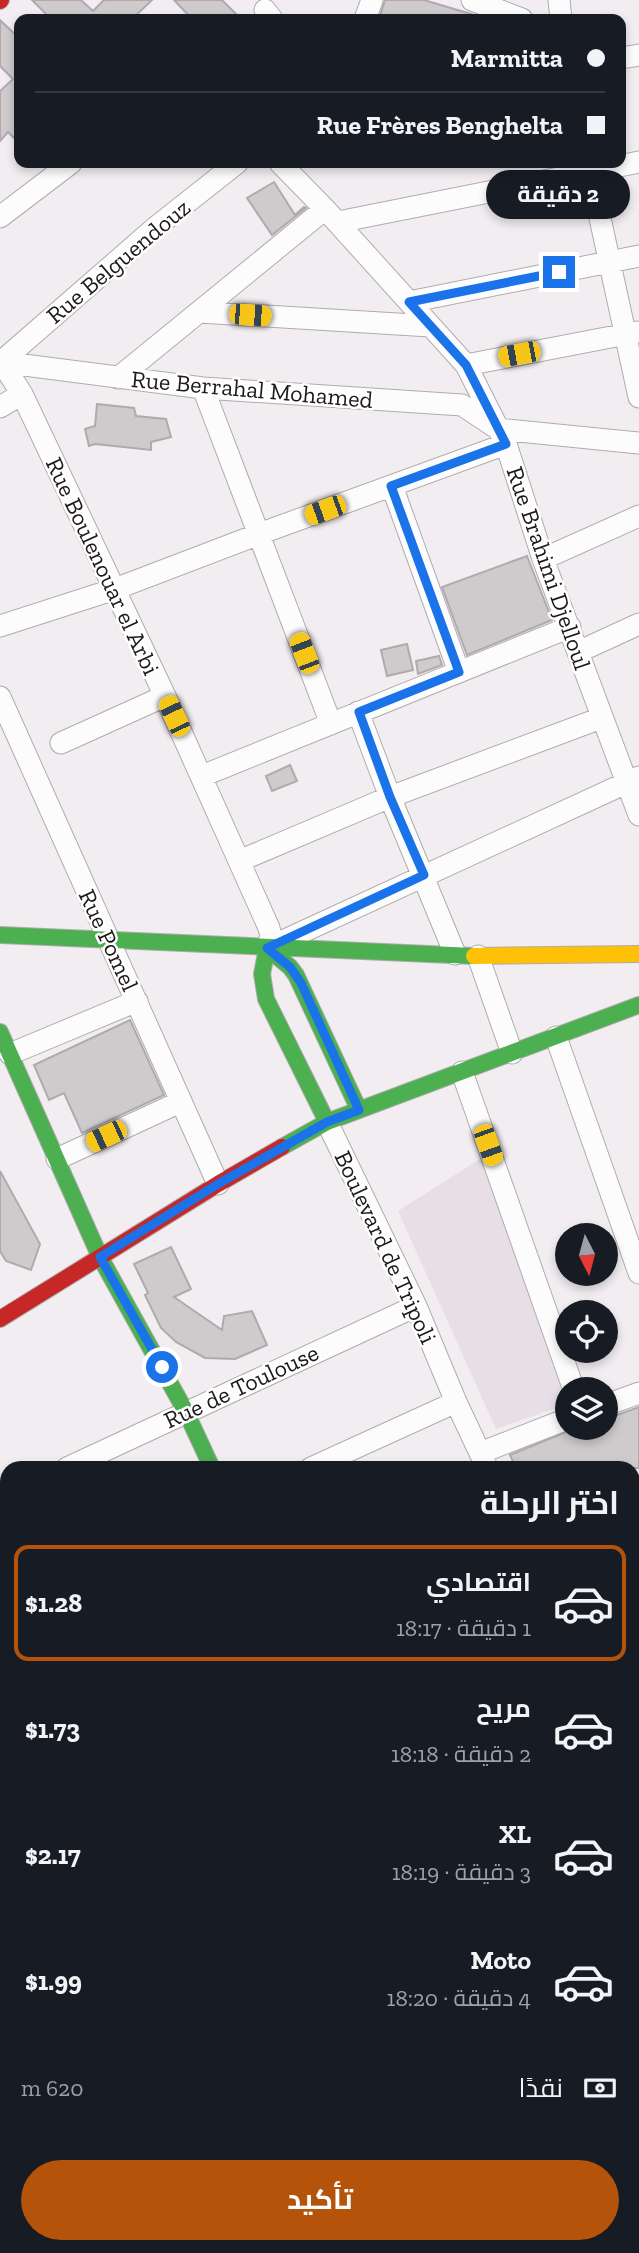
<!DOCTYPE html>
<html lang="ar">
<meta charset="utf-8">
<style>
body{margin:0;font-family:"Zilla Slab",Cairo,serif;background:#20242c;color:#f1f3f6;direction:rtl;height:100vh;display:flex;flex-direction:column;font-size:26px;white-space:nowrap}
*{box-sizing:border-box;margin:0}
p{font-size:23px;color:#9ea1a6}
.icon{flex:none;width:38px;height:38px;fill:none;stroke:currentColor;stroke-width:2;stroke-linecap:round;stroke-linejoin:round}
.map{position:relative;flex:1;overflow:hidden;direction:ltr}
.panel{position:absolute;left:0px;top:1461px;width:640px;height:793px;display:flex;flex-direction:column;background:#171b24;border-radius:21px 21px 0 0;box-shadow:0 4px 10px #0003;direction:rtl}
.panel>*{flex:none}
.hud{position:absolute;left:14px;top:14px;width:612px;height:154px;border-radius:14px;box-shadow:0 4px 10px #0003;direction:rtl;display:grid;align-content:center;height:154px;padding:0 21px;background:#171b24}
.needle{width:46px;rotate:174deg}
.controls{position:absolute;left:555px;top:1223px;display:grid;gap:14px}
.controls a{display:grid;place-items:center;width:63px;height:63px;border-radius:50%;background:#171b24;box-shadow:0 4px 10px #0003;font-size:35px}
.end{position:absolute;width:32px;height:32px;margin:-16px;border:9px solid #1a73e8;background:#fff;box-shadow:0 0 0 4px #fff}
.from{border-radius:50%}
.bubble{position:absolute;height:49px;border-radius:24px;background:#171b24;box-shadow:0 4px 10px #0003;font-size:23px;font-weight:700;line-height:49px;text-align:center;direction:rtl}
.car{position:absolute;width:21px;height:42px;margin:-21px -10px;border-radius:9px;box-shadow:0 0 5px 2px #0007;background:linear-gradient(#f5c518 24%,#345 0 40%,#f5c518 0 76%,#345 0 86%,#f5c518 0)}
.hud b{display:flex;align-items:center;gap:24px;height:66px;font-size:26px}
.hud b+b{border-top:2px solid #363941}
.hud i{width:18px;height:18px;background:#f1f3f6}
ul{padding:0;list-style:none}
li{display:flex;align-items:center;gap:21px;height:116px;margin:0 14px 10px;padding:0 7px;border:4px solid transparent;border-radius:14px}
li div{flex:1}
li b{display:block;font-size:26px}
li em{font-style:normal;font-weight:700}
li.active{border-color:#b45309}
li>.icon{width:63px;height:63px;stroke-width:1.5}
h2{padding:0 21px;font-size:32px;line-height:84px}
.pay{display:flex;align-items:center;gap:18px;height:77px;padding:0 21px;font-size:26px}
.pay p{margin-inline-start:auto}
.button{display:flex;gap:14px;margin-top:auto;padding:14px 21px}
.button a{flex:1;height:80px;border-radius:42px;background:#b45309;color:#fff;font-size:28px;font-weight:700;line-height:80px;text-align:center}
.map>svg:first-child{display:block}
.built{fill:#e8dee6}
.green{fill:#eecee6}
.building{fill:#cfcbcd;stroke:#aeaaad;stroke-width:2}
.lines{fill:none;stroke-linecap:round;stroke-linejoin:round}
.street-casing{stroke:#afacae;stroke-width:23}
.fast-casing{stroke:#afacae;stroke-width:18}
.slow-casing{stroke:#afacae;stroke-width:18}
.jam-casing{stroke:#afacae;stroke-width:18}
.street{stroke:#fdfcfd;stroke-width:21}
.fast{stroke:#4caf50;stroke-width:16}
.slow{stroke:#ffc107;stroke-width:16}
.jam{stroke:#c62828;stroke-width:16}
.rail-casing{stroke:#b6b6b6;stroke-width:8}
.rail{stroke:#fff;stroke-width:5;stroke-dasharray:16;stroke-linecap:butt}
.route{stroke:#1a73e8;stroke-width:9}
.labels{text-anchor:middle;dominant-baseline:central;stroke-width:5;stroke-linejoin:round;paint-order:stroke}
.street-label{font-size:24px;fill:#1c181b;stroke:#fff}
</style>
<div class="map">
<svg width="639" height="2253" viewBox="0 0 639 2253">
<rect width="100%" height="100%" fill="#f2edf0"/>
<path class="built" d="M486,1155L567,1389V1404L496,1429L398,1211Z
M639,2102V2253H172L182,2247H206L228,2252L235,2247H634V2103Z"/>
<path class="green" d="M7,1740V1796L0,1786V1744Z"/>
<path class="building" d="M32,0H81L93,11L104,0H152L132,19H51Z
M174,0H222L241,19H192Z
M385,0H424L471,14L476,16V19H379Z
M0,20L19,38V143L8,132L0,141V91L13,79L0,66Z
M274,182L295,215L304,207L306,208L272,235L247,198Z
M97,404L134,408L136,416L166,419L171,437L151,442V450L95,444L89,446L85,429L95,426Z
M527,556L552,620L467,655L442,587Z
M407,644L413,670L387,676L381,650Z
M439,656L442,665L418,674L416,661Z
M290,765L297,781L272,791L266,776Z
M130,1020L164,1095L82,1133L64,1093L49,1100L34,1065Z
M0,1171L40,1244L31,1270L6,1261L0,1251Z
M171,1247L191,1289L174,1297L222,1330L224,1316L252,1311L267,1345L235,1359L205,1358L176,1342L161,1328L145,1295L148,1293L134,1264Z
M639,1407V1468H516L510,1455L576,1428H606V1419Z"/>
<g class="lines">
<defs>
<path id="street" d="M472,0L522,19
M559,0L561,19
M265,10L272,19
M365,19L372,0
M621,58L639,55
M280,163L325,209L466,365L506,444L543,559L639,815
M588,163L639,397
M0,217L71,163
M338,222L639,162
M409,302L639,256
M199,312L430,326
M0,360L22,394L165,696L269,928L271,936L267,948
M0,362L203,388L462,405L498,429L639,443
M1,362L156,227L237,163
M466,365L637,332
M118,378L325,209
M203,388L331,724
M0,407L22,394
M392,486L459,672
M543,559L639,516
M0,626L115,589L259,534L506,444
M578,652L639,624
M0,697L218,1184
M358,712L390,797L455,954
M61,743L165,696
M202,776L570,627
M239,861L390,797L601,718
M272,946L639,777
M478,956L512,1053
M556,1037L639,1273
M10,1054L137,1001
M462,1072L574,1390
M327,1122L416,1306L456,1402L487,1468
M57,1159L180,1102
M606,1405L639,1393
M480,1453L567,1419
M67,1468L416,1306
M311,1468L456,1402
M0,1500L7,1497
M0,1657L7,1666
M0,1728L7,1724
M634,1763L639,1774
M0,1811L7,1823"/>
<path id="fast" d="M0,935L474,956
M267,948L262,974L266,999L327,1122
M267,948L290,967L296,975L359,1110
M0,1032L100,1257L186,1412L212,1468
M282,1147L327,1122L639,1005
M634,1526L639,1523
M634,1834L639,1833
M634,1927H639
M634,2031H639
M0,2042L7,2039
M0,2249L7,2246"/>
<path id="slow" d="M474,956L639,954
M0,1860L7,1856"/>
<path id="jam" d="M0,1L1,0
M0,1319L218,1184L282,1147
M0,2125L7,2121"/>
</defs>
<use href="#street" class="street-casing"/>
<use href="#fast" class="fast-casing"/>
<use href="#slow" class="slow-casing"/>
<use href="#jam" class="jam-casing"/>
<use href="#street" class="street"/>
<use href="#fast" class="fast"/>
<use href="#slow" class="slow"/>
<use href="#jam" class="jam"/>
<defs>
<path id="rail" d="M634,1973L639,1972
M0,2162L7,2159"/>
</defs>
<use href="#rail" class="rail-casing"/>
<use href="#rail" class="rail"/>
</g>
<g class="lines">
<path class="route" d="M162,1367L100,1257L218,1184L327,1122L359,1110L301,983L290,967L267,948L424,875L390,797L359,712L459,672L391,486L506,444L466,365L409,302L559,272"/>
</g>
<g class="labels">
<g class="street-label">
<text transform="translate(118 261) rotate(-40)">Rue Belguendouz</text>
<text transform="translate(252 389) rotate(5)">Rue Berrahal Mohamed</text>
<text transform="translate(103 566) rotate(65)">Rue Boulenouar el Arbi</text>
<text transform="translate(549 568) rotate(71)">Rue Brahimi Djelloul</text>
<text transform="translate(109 940) rotate(65)">Rue Pomel</text>
<text transform="translate(386 1247) rotate(65)">Boulevard de Tripoli</text>
<text transform="translate(241 1386) rotate(-25)">Rue de Toulouse</text>
</g>
</g>
</svg>
<div class="controls">
<a><svg class="needle" viewBox="-14 -14 28 28"><path d="M0-13l5 13h-10z" fill="#e53935"/><path d="M0 13l5-13h-10z" fill="#9ea1a6"/></svg></a>
<a><svg class="icon" aria-label="locate" viewBox="0 0 24 24"><circle cx="12" cy="12" r="6"/><path d="M12 2v4M12 18v4M2 12h4M18 12h4"/></svg></a>
<a><svg class="icon" aria-label="layers" viewBox="0 0 24 24"><path d="M12 4l9 5-9 5-9-5zM3 14l9 5 9-5"/></svg></a>
</div>
<i class="end from" style="left:162px;top:1367px"></i>
<i class="end" style="left:559px;top:272px"></i>
<div class="bubble" style="left:486px;top:170px;width:144px">2 دقيقة</div>
<i class="car" style="left:250px;top:315px;rotate:94deg"></i>
<i class="car" style="left:519px;top:354px;rotate:259deg"></i>
<i class="car" style="left:325px;top:510px;rotate:250deg"></i>
<i class="car" style="left:304px;top:653px;rotate:339deg"></i>
<i class="car" style="left:174px;top:716px;rotate:335deg"></i>
<i class="car" style="left:106px;top:1136px;rotate:245deg"></i>
<i class="car" style="left:488px;top:1145px;rotate:160deg"></i>
<div class="hud">
<b><i class="from"></i>Marmitta</b>
<b><i></i>Rue Frères Benghelta</b>
</div>
<section class="panel">
<h2>اختر الرحلة</h2>
<ul>
<li class="active"><svg class="icon" aria-label="car" viewBox="0 0 24 24"><path d="M5 17H2v-5l4-1 3-4h7l3 4 3 1v5h-3M9 17h6M6 11h13"/><circle cx="7" cy="17" r="2"/><circle cx="17" cy="17" r="2"/></svg><div><b>اقتصادي</b><p>1 دقيقة · 18:17</p></div><em>$1.28</em></li>
<li><svg class="icon" aria-label="car" viewBox="0 0 24 24"><path d="M5 17H2v-5l4-1 3-4h7l3 4 3 1v5h-3M9 17h6M6 11h13"/><circle cx="7" cy="17" r="2"/><circle cx="17" cy="17" r="2"/></svg><div><b>مريح</b><p>2 دقيقة · 18:18</p></div><em>$1.73</em></li>
<li><svg class="icon" aria-label="car" viewBox="0 0 24 24"><path d="M5 17H2v-5l4-1 3-4h7l3 4 3 1v5h-3M9 17h6M6 11h13"/><circle cx="7" cy="17" r="2"/><circle cx="17" cy="17" r="2"/></svg><div><b>XL</b><p>3 دقيقة · 18:19</p></div><em>$2.17</em></li>
<li><svg class="icon" aria-label="car" viewBox="0 0 24 24"><path d="M5 17H2v-5l4-1 3-4h7l3 4 3 1v5h-3M9 17h6M6 11h13"/><circle cx="7" cy="17" r="2"/><circle cx="17" cy="17" r="2"/></svg><div><b>Moto</b><p>4 دقيقة · 18:20</p></div><em>$1.99</em></li>
</ul>
<div class="pay"><svg class="icon" aria-label="cash" viewBox="0 0 24 24"><path d="M3 7h18v10H3z"/><circle cx="12" cy="12" r="2"/></svg>نقدًا<p>620 m</p></div>
<div class="button"><a>تأكيد</a></div>
</section>
</div>
